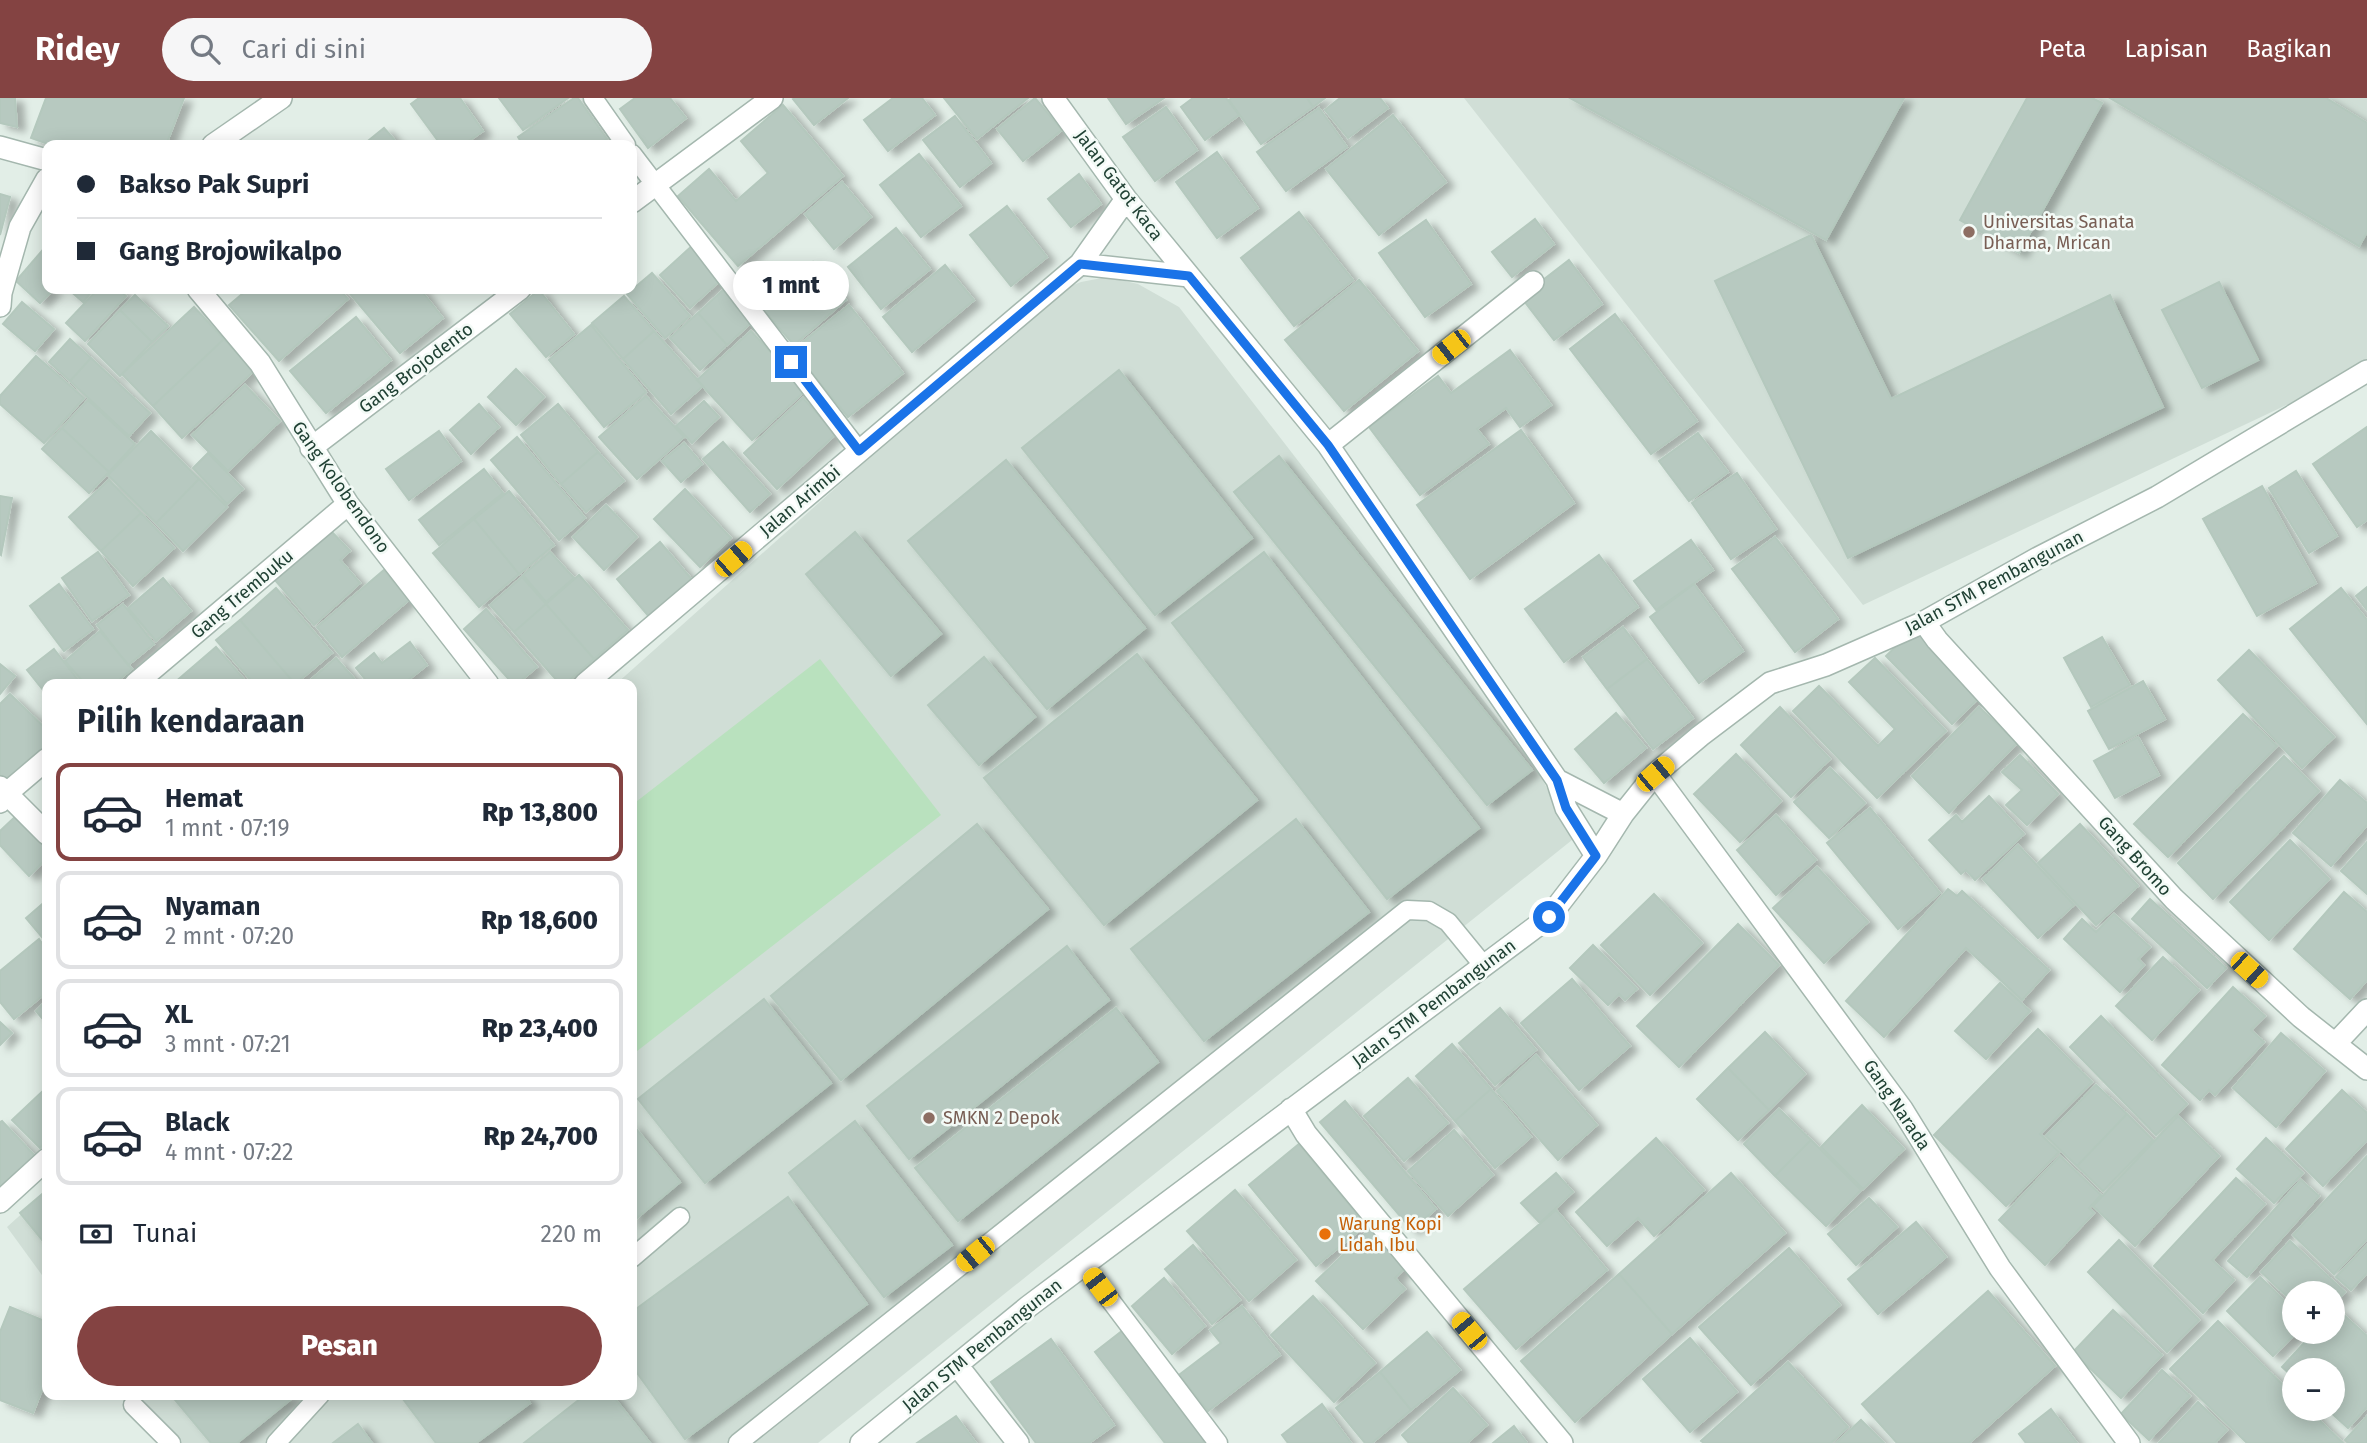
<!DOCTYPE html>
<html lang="id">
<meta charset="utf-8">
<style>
body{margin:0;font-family:"Fira Sans",sans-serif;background:#f6f6f7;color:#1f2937;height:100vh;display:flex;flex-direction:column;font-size:26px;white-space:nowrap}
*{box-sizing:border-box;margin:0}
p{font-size:23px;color:#747a83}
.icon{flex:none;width:38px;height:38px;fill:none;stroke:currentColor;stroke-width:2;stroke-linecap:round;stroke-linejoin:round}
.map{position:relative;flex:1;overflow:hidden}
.details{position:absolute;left:42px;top:581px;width:595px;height:721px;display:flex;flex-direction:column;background:#fff;border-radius:14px;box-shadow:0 4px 18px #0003}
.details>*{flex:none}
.top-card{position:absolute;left:42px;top:42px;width:595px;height:154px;border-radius:14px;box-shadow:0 4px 18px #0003;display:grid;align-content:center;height:154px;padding:0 35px;background:#fff}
.buttons{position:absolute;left:2282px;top:1183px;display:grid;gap:14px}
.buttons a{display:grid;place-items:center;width:63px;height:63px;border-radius:50%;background:#fff;box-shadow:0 4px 18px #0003;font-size:35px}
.end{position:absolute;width:32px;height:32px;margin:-16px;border:9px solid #1a73e8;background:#fff;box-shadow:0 0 0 4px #fff}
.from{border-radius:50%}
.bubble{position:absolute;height:49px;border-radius:24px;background:#fff;box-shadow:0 4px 18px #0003;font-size:23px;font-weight:800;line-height:49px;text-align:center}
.car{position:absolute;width:21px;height:42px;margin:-21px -10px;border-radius:9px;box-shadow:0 0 5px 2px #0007;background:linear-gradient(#f5c518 24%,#345 0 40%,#f5c518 0 76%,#345 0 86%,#f5c518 0)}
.top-card b{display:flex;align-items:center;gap:24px;height:66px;font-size:26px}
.top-card b+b{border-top:2px solid #e0e1e3}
.top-card i{width:18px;height:18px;background:#1f2937}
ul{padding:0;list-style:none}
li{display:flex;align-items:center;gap:21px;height:98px;margin:0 14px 10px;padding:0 21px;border:4px solid #e0e1e3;border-radius:14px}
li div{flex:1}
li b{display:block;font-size:26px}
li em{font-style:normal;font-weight:800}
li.on{border-color:#844342}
li>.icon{width:63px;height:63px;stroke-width:1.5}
h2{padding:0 35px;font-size:32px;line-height:84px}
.pay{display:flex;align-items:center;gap:18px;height:77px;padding:0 35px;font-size:26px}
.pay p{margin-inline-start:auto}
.button{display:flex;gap:14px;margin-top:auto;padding:14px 35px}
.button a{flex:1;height:80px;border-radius:42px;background:#844342;color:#fff;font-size:28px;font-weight:800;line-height:80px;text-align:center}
header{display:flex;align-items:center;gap:42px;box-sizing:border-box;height:98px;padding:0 35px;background:#844342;color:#fff}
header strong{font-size:33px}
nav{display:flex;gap:38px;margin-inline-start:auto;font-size:24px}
.search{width:490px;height:63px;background:#f6f6f7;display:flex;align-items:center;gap:18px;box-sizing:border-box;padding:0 24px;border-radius:38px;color:#747a83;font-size:26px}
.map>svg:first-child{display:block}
.built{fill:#d0ded6}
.green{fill:#b9e1be}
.building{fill:#b7c9c0;stroke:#b4c8bd;stroke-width:2;filter:url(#shadow)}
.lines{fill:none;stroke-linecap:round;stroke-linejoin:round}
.service-casing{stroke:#a4b7ae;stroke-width:21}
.minor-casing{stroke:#a4b7ae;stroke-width:24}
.service{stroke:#fff;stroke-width:18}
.minor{stroke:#fff;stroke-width:21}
.route{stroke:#1a73e8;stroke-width:9}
.education-dot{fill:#8d6e63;stroke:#f3faf6;stroke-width:2.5}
.food-dot{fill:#e8710a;stroke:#f3faf6;stroke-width:2.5}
.labels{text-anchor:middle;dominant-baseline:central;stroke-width:5;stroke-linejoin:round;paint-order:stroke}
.street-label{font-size:18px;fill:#204134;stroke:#f3faf6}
.education-label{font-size:18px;fill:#785e54;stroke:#f3faf6;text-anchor:start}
.food-label{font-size:18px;fill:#c56008;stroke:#f3faf6;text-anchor:start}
</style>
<header>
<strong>Ridey</strong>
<div class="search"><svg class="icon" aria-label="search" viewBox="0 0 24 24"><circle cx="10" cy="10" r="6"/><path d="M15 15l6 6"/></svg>Cari di sini</div>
<nav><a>Peta</a><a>Lapisan</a><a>Bagikan</a></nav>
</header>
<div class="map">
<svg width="2367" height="1345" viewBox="0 0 2367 1345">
<defs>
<filter id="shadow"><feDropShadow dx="8" dy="4.5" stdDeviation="3.5" flood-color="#0004"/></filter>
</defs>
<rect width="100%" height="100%" fill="#e2eee7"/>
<path class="built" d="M1464,0H2367V269L1863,507Z
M1107,179L1138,186L1179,209L1539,674L1572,742L818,1345H166L130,1297H632V586H616L1055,194L1081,184Z
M47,1093V1184L7,1129Z"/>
<path class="green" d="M820,561L941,717L632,957V707Z"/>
<path class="building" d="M0,0H15L17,29L0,25Z
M46,0H184L166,47H51L31,40Z
M419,0H460L483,33L463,47H441L411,6Z
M499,0H568L523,32Z
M574,0H578L607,41L597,47H523L518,39Z
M635,0H670L686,20L648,50L620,11Z
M795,0H848L814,27L793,1Z
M893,0H922L935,17L888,53L864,22Z
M944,0H1028L977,41Z
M1035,0L1062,32L1023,63L997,31Z
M1108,0H1164L1126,26Z
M1193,0H1226L1239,17L1205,42L1181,9Z
M1232,0H1307L1313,9L1261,46L1229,2Z
M1307,0H1325L1313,9Z
M1340,0H1380L1388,10L1348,40L1325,12Z
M1570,0H1904L1826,142Z
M2027,0H2092L2102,5L2019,155L1960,122Z
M2110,0H2326L2367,25V134L2359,148Z
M783,7L843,78L738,168L678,98L709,71L736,103L768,75L741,43Z
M1166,9L1197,52L1155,83L1123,39Z
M1319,10L1347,49L1286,93L1257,54Z
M1393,17L1446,84L1379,137L1326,71Z
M955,18L991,65L960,89L923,42Z
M384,30L399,47H363Z
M1217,54L1258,110L1217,140L1176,84Z
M919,56L961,108L921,139L880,87Z
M1079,76L1101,106L1071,129L1048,101Z
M842,84L871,119L834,151L805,116Z
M0,96L10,99L0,137Z
M1007,108L1047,159L1011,188L970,137Z
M1299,114L1353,182L1294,228L1241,160Z
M1535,121L1554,146L1512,179L1492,154Z
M1426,122L1471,186L1425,219L1379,155Z
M896,130L930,171L881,211L848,169Z
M1811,137L1891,301L2110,197L2163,309L1848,460L1715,183Z
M47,147V191H54L40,205L16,183Z
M693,147L723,180L690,210L660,177Z
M1569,162L1602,206L1554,242L1521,199Z
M813,164L846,202L794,247L761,209Z
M945,167L974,202L912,254L883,219Z
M652,175L690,218L665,240L627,196Z
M1359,182L1418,253L1344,313L1285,242Z
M2219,184L2258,262L2202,290L2162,212Z
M68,191H94L83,204Z
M98,191H118L126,198L85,243L66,225Z
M248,191H339L348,201L279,263L229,207Z
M346,191H420L443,220L400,255Z
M539,192L574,236L546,259L510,216Z
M723,192L752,224L727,247L698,215Z
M135,197L168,228L152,244L120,212Z
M624,198L654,233L623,261L592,225Z
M22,204L54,231L35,253L3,226Z
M849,207L903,275L848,319L793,252Z
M194,209L224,241L153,308L122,276Z
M120,212L152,244L120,278L88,246Z
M698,215L727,247L700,272L670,240Z
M1615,216L1697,323L1651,356L1570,251Z
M356,219L391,262L326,315L290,273Z
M591,227L646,294L604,329L549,262Z
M654,233L703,288L671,316L623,261Z
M751,233L806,292L752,342L697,282Z
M70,241L91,260L70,283L49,264Z
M224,241L254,273L182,340L153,308Z
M1510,252L1551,307L1520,329L1506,310L1477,331L1489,346L1420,397L1369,329L1438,278L1451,295Z
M36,258L84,300L44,345L0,306V298Z
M91,260L150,315L129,338L70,283Z
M516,271L544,299L516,327L488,299Z
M1119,272L1252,440L1155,517L1022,350Z
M245,287L280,323L228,373L192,337Z
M646,298L684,339L637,381L599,339Z
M803,300L836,336L777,391L744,355Z
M88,302L135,346L109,374L62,330Z
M704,303L719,319L692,345L676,328Z
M479,306L499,329L471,356L450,332Z
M558,306L598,354L561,386L521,337Z
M2367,329V422L2357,429L2313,366Z
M62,330L109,374L89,395L42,351Z
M1521,332L1574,405L1470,481L1417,407Z
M151,333L199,381L156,425L108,377Z
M439,333L461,363L409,402L386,371Z
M1698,335L1728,374L1689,403L1659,363Z
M517,339L585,420L559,442L491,362Z
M723,344L770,396L750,414L703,361Z
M684,345L702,366L681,384L662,363Z
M598,354L624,383L586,414L561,386Z
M208,355L243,391L227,406L193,370Z
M1279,358L1532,672L1487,707L1234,394Z
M1006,362L1145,530L1047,611L908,443Z
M484,371L503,395L439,447L419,422Z
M2296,373L2337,438L2309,455L2269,390Z
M1737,375L1776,431L1731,461L1692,405Z
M199,381L227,409L183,453L156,425Z
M109,382L141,415L101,453L69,419Z
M2262,388L2316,485L2257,518L2203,421Z
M685,391L731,440L700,469L654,421Z
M509,393L554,447L519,476L474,421Z
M0,398L12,400L1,457L0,456Z
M606,407L637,439L604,472L573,439Z
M141,415L174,450L133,488L101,453Z
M474,421L519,476L479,509L433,455Z
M331,433L350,453L340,462L360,485L314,527L275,482Z
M855,434L941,536L891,578L806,476Z
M1775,439L1838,521L1795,554L1732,471Z
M1691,442L1713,472L1656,512L1634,483Z
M660,444L694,484L651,521L617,481Z
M98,454L129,497L92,523L62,480Z
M550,454L574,480L546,504L523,477Z
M1264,454L1479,730L1387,801L1172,525Z
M1599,457L1638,509L1564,564L1525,511Z
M384,472L409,502L342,559L317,529Z
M579,477L628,532L594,561L546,506Z
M522,479L546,506L514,534L490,507Z
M163,480L191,513L156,543L128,510Z
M59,486L93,531L64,553L30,508Z
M1694,486L1743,553L1699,585L1650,519Z
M2367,489V512L2356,498Z
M276,490L332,555L295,586L240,522Z
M2341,490L2367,522L2366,625L2290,531Z
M123,506L154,546L128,567L97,527Z
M546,506L594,561L565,586H560L514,534Z
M486,511L537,569L517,586H513L464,531Z
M240,522L295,586H254L216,542Z
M1918,527L1984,595L1952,626L1886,558Z
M1623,529L1647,561L1607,591L1583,559Z
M100,533L132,571L114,586H85L65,563Z
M2102,539L2130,587L2091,609L2064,560Z
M410,544L427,567L403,586H369L356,570L374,555L382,565Z
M216,549L248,586H175L174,585Z
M54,551L81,586H47V597L27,572Z
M2249,552L2334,639L2302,670L2218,582Z
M1137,556L1257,702L1104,827L984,680Z
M984,559L1035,619L979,667L928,607Z
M336,560L359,586H306Z
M1875,560L1946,633L1877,700L1793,613L1819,588L1878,648L1895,631L1849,584Z
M1647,561L1693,620L1653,651L1607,591Z
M0,566L15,578L0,596Z
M2143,583L2165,621L2109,651L2088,613Z
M10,596L47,632V647L9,686L0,677V606Z
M1780,609L1830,661L1791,699L1741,647Z
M1979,609L2017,645L1949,715L1912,678Z
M1616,615L1646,650L1604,685L1575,651Z
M2243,616L2277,648L2168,759L2134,726Z
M2138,639L2159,677L2115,700L2094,663Z
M1736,656L1781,703L1740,744L1694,696Z
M2020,657L2058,696L2027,727L2006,707L2022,692L2002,674Z
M2284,658L2319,693L2213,801L2178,765Z
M1830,670L1865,705L1829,740L1794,704Z
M2340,682L2367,705V727L2331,768L2293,735Z
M1989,698L2024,736L1975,782L1966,772L1961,776L1929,742L1956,717L1962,724Z
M1870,710L1940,795L1898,831L1827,745Z
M1776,717L1816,762L1776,797L1737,752Z
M16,718L47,750V760L29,778L0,747V733Z
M1296,721L1369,814L1204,943L1131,851Z
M977,726L1048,811L841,982L771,898Z
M2080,726L2138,788L2096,827L2038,765Z
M2290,742L2329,781L2269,842L2230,804Z
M2367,744V796L2341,773Z
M2018,747L2074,807L2038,840L1983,781Z
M1817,769L1868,824L1824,865L1773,810Z
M1948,791L1957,798L1962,793L2049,872L2022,902L1966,850L1884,939L1846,903Z
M2344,794L2367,814V882L2350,901L2294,851Z
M1654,796L1702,845L1650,897L1601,847Z
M2150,801L2226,870L2207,890L2132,821Z
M47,802V845L26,820Z
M2114,816L2150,849L2138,861L2144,867L2120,894L2064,841L2082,821L2096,834Z
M1738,826L1779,867L1679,969L1637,928Z
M39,841L47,852V894L14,921L0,904V873Z
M1593,847L1637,891L1625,902L1619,896L1608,907L1570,870Z
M1067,848L1109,902L909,1061L867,1008Z
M2163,859L2199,892L2152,942L2116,908Z
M1572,881L1630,948L1579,992L1521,925Z
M2000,885L2030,913L1986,961L1955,933Z
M2233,889L2265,918L2251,932L2264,944L2215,997L2209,992L2200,1002L2162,967Z
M764,901L831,985L705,1085L638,1001Z
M47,902V926L36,913Z
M1116,910L1158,964L958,1123L915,1070Z
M1500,910L1536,952L1495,987L1459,945Z
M2101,918L2187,1006L2156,1037L2070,949Z
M0,924L12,935L0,947Z
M2038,931L2092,984L2040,1036L2059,1054L2006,1108L1934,1037Z
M1765,934L1805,976L1769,1012L1728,970Z
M2281,935L2325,973L2276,1029L2233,990Z
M1452,946L1491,991L1455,1023L1416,978Z
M1536,957L1597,1027L1558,1062L1497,993Z
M1728,970L1769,1012L1738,1042L1697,1001Z
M1408,980L1448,1025L1404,1063L1364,1018Z
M2096,987L2127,1016L2077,1068L2046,1038Z
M47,989V1043L40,1050L12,1022Z
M1491,991L1531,1039L1495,1070L1455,1023Z
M2342,992L2367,1015V1042L2323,1088L2286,1051Z
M1345,1003L1436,1111L1412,1132L1320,1024Z
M1862,1007L1904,1051L1863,1091L1821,1049Z
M1779,1011L1811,1042L1775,1078L1744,1046Z
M2127,1016L2153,1042L2103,1093L2077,1068Z
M2178,1018L2219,1058L2135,1148L2093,1108Z
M2,1023L38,1061L0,1098V1024Z
M855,1023L952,1147L884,1199L789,1075Z
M632,1026L680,1084L632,1124Z
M1454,1032L1493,1077L1448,1118L1408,1073Z
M1656,1040L1704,1092L1654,1138L1638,1120L1607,1148L1576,1114Z
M2266,1040L2303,1075L2274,1105L2237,1071Z
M1811,1042L1861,1092L1826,1128L1775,1078Z
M1299,1046L1366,1127L1316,1168L1249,1087Z
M2060,1058L2101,1097L2089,1110L2094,1115L2045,1167L1999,1122Z
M2367,1058V1141L2334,1176L2293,1137Z
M1556,1075L1573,1094L1540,1125L1521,1105Z
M1731,1075L1785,1135L1672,1236L1619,1176Z
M2236,1080L2265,1106L2212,1162L2234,1182L2203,1215L2154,1168Z
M2301,1082L2319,1098L2247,1179L2228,1163Z
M47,1092V1148L20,1115Z
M1235,1092L1296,1162L1249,1203L1187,1133Z
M788,1099L867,1206L685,1341L632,1268V1214Z
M1869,1100L1897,1129L1856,1167L1828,1136Z
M1556,1112L1607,1172L1516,1251L1464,1191Z
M1916,1124L1946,1159L1878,1216L1848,1181Z
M1371,1130L1407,1168L1395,1180L1405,1191L1363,1231L1316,1183Z
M2119,1142L2199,1222L2167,1254L2088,1174Z
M2290,1143L2345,1194L2333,1206V1195H2294V1205L2261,1174Z
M1193,1147L1240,1202L1212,1226L1165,1171Z
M2367,1147V1175L2351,1192L2336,1179Z
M1789,1150L1840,1207L1751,1287L1699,1229Z
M1619,1176L1672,1236L1575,1324L1521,1263Z
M2260,1179L2294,1212V1234H2297L2273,1258L2227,1213Z
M1164,1180L1205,1228L1172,1256L1132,1208Z
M1988,1193L2055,1268L1969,1345H1897L1862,1306Z
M1313,1198L1375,1265L1334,1304L1271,1237Z
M1242,1208L1280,1257L1208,1313L1179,1277L1221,1245L1210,1232Z
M10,1209L47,1224V1279L33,1315L0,1302V1234Z
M2336,1210L2367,1238V1309L2348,1330L2327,1311H2333V1272H2294V1280L2282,1269L2314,1234H2333V1214Z
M2113,1212L2162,1257L2121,1300L2073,1254Z
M2218,1223L2294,1298V1311H2308L2343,1345H2247L2170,1271Z
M1122,1233L1206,1342L1202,1345H1165L1095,1254Z
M1427,1234L1460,1272L1411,1312L1380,1274Z
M1690,1240L1737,1294L1690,1334L1643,1281Z
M1051,1241L1114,1327L1089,1345H1036L991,1284Z
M1788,1264L1848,1329L1831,1345H1704L1701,1343Z
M2162,1272L2190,1298L2149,1342L2121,1316Z
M1380,1274L1411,1312L1372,1345H1365L1336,1310Z
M1453,1290L1487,1327L1467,1345H1409L1402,1337Z
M171,1297H296L237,1345H211Z
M400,1297H523L530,1305L476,1345H436Z
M585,1297H612L650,1345H524Z
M2198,1304L2227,1332L2215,1345H2159Z
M1322,1306L1351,1345H1288L1282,1337Z
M2051,1311L2077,1345H2026L2019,1336Z
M956,1318L976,1345H917Z
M2367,1318V1345H2348L2345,1342Z
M1861,1322L1884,1345H1836Z
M358,1326L372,1345H333Z
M1514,1328L1527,1345H1493Z"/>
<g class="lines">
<defs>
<path id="service" d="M593,0L626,47
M632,56L859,353
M632,1160L680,1119
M1083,1166L1218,1345
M133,1307L171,1345
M276,1345L320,1297
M738,1345L1407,812L1429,813L1448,824L1484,868"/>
<path id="minor" d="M1053,0L1126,101L1328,347L1557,682L1566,710L1596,758
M213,47L281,0
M0,49L47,62
M632,104L772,0
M1080,166L1189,178
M198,191L260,265L348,406L488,586
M0,208L1,195L20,129L47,81
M1328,347L1533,184
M311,350L520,191
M1924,524L1937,542L2174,801L2301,919L2367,971
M135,586L348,406
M585,586L1080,166L1126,101
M1655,676L1902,1011L2000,1170L2129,1345
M1557,682L1623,716
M0,689L47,736
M0,704L7,695L47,661
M2335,946L2367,912
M1291,1011L1306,1036L1562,1345
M0,1104L47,1061
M957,1267L1018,1345
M861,1345L1029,1208L1549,819L1596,758L1623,716L1655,676L1700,638L1770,585L1826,567L1924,524L2038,460L2157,399L2367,273"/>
</defs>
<use href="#service" class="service-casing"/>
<use href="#minor" class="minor-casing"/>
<use href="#service" class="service"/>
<use href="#minor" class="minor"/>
</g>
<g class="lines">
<path class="route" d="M791,264L859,353L1080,166L1189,178L1328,347L1557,682L1566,710L1596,758L1549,819"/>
</g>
<g class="education-dot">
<circle cx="1969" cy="134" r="7"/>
<circle cx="929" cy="1020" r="7"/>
</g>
<circle class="food-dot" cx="1325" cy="1136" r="7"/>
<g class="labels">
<g class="street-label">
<text transform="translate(1119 87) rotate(53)">Jalan Gatot Kaca</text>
<text transform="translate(416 270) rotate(-37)">Gang Brojodento</text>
<text transform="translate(341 389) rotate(55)">Gang Kolobendono</text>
<text transform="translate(800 403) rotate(-40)">Jalan Arimbi</text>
<text transform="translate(1994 484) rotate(-28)">Jalan STM Pembangunan</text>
<text transform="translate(242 496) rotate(-40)">Gang Trembuku</text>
<text transform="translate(2135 758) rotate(48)">Gang Bromo</text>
<text transform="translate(1434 905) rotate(-37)">Jalan STM Pembangunan</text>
<text transform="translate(1897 1007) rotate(56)">Gang Narada</text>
<text transform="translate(982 1247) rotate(-39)">Jalan STM Pembangunan</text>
</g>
<g class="education-label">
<text x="1983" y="124">Universitas Sanata<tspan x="1983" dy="21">Dharma, Mrican</tspan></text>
<text x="943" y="1020">SMKN 2 Depok</text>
</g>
<g class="food-label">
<text x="1339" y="1126">Warung Kopi<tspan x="1339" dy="21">Lidah Ibu</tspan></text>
</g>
</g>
</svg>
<div class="buttons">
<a>+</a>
<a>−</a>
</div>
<i class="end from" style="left:1549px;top:819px"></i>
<i class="end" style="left:791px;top:264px"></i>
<div class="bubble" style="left:733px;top:163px;width:116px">1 mnt</div>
<i class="car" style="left:1451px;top:249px;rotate:232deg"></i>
<i class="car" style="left:733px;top:461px;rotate:49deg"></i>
<i class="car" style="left:1655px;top:676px;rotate:50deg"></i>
<i class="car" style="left:2249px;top:872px;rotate:132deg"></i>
<i class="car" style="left:975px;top:1156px;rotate:231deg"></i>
<i class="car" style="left:1100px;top:1189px;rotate:323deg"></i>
<i class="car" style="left:1469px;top:1233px;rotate:320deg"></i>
<div class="top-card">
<b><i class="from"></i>Bakso Pak Supri</b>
<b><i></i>Gang Brojowikalpo</b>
</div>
<section class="details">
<h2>Pilih kendaraan</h2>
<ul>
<li class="on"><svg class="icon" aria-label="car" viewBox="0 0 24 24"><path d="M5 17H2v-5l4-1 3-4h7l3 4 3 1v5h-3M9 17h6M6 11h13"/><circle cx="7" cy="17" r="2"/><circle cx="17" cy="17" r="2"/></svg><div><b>Hemat</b><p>1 mnt · 07:19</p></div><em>Rp 13,800</em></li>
<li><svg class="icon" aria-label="car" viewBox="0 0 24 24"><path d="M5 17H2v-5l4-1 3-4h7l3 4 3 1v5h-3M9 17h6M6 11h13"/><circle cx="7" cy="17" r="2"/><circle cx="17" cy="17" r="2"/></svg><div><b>Nyaman</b><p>2 mnt · 07:20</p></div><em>Rp 18,600</em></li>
<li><svg class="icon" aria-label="car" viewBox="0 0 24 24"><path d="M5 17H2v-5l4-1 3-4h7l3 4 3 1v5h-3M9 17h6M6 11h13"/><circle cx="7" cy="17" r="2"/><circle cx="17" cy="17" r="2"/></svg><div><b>XL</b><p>3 mnt · 07:21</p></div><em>Rp 23,400</em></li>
<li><svg class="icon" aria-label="car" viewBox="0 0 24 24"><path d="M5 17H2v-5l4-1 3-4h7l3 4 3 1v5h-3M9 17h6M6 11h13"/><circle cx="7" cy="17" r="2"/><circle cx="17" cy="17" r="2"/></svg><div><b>Black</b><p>4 mnt · 07:22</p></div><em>Rp 24,700</em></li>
</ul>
<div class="pay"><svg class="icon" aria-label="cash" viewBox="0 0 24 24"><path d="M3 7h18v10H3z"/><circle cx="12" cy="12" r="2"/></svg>Tunai<p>220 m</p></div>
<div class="button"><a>Pesan</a></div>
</section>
</div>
